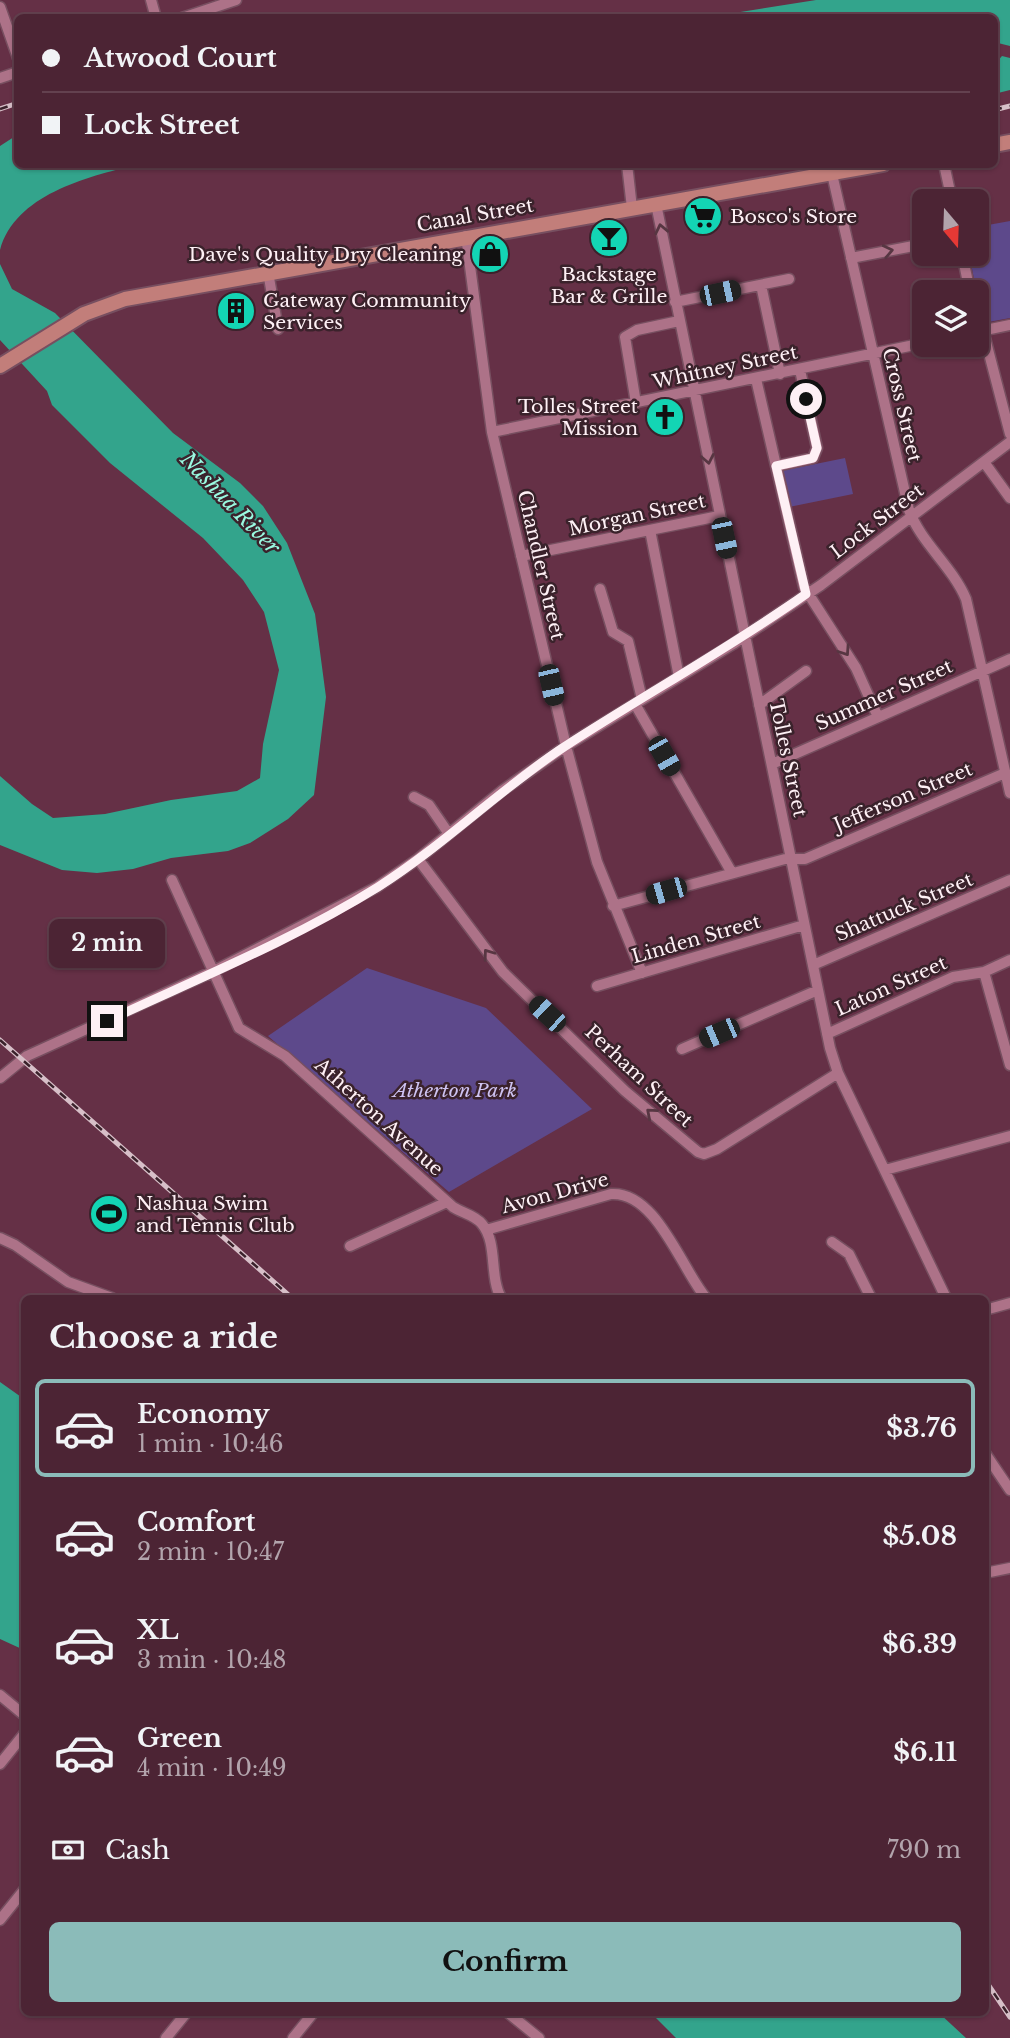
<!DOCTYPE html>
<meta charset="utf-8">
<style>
body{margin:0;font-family:"Libre Baskerville",serif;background:#563040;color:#f1f3f6;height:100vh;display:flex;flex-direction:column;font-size:26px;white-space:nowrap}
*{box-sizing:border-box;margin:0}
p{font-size:23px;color:#b2a4ac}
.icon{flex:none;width:38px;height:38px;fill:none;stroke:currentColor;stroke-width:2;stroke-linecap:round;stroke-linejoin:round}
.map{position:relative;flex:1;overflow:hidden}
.side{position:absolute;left:21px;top:1295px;width:968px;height:721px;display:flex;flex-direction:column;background:#4c2434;border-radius:10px;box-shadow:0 2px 5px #0004,0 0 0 2px #63414f}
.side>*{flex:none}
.top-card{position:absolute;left:14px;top:14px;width:984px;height:154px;border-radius:10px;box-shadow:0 2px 5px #0004,0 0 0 2px #63414f;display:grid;align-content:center;height:154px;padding:0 28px;background:#4c2434}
.needle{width:46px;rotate:161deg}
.tools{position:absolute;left:912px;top:189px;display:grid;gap:14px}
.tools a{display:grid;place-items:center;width:77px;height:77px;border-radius:10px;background:#4c2434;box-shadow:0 2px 5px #0004,0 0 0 2px #63414f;font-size:35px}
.end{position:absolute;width:32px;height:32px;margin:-16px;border:9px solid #fef0f5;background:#111;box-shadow:0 0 0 4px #111}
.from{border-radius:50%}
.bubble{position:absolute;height:49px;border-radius:10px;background:#4c2434;box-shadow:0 2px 5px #0004,0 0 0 2px #63414f;font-size:23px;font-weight:700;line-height:49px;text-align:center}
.car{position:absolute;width:21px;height:42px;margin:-21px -10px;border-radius:9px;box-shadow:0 0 5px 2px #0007;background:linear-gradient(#222 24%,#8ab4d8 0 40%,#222 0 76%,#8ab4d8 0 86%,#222 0)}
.top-card b{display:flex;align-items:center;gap:24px;height:66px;font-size:26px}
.top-card b+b{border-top:2px solid #63414f}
.top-card i{width:18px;height:18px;background:#f1f3f6}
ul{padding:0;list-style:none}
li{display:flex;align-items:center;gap:21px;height:98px;margin:0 14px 10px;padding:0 14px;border:4px solid transparent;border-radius:10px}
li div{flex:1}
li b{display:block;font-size:26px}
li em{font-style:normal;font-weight:700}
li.selected{border-color:#8bbbb9}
li>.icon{width:63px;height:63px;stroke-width:1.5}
h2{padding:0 28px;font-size:32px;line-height:84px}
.pay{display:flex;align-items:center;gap:18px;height:77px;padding:0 28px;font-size:26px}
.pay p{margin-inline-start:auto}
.primary-button{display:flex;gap:14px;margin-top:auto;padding:14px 28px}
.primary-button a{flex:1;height:80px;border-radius:10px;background:#8bbbb9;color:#111;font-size:28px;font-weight:700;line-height:80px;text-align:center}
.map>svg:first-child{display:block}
.green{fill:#5d498b}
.water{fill:#33a48c}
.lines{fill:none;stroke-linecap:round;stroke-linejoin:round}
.street-casing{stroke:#774f60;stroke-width:13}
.secondary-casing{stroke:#774f60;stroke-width:18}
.street{stroke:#ad7288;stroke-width:10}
.secondary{stroke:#c27e7a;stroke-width:14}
.rail-casing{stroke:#d7bfc8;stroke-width:5}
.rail{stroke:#3a222b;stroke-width:2.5;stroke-dasharray:8;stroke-linecap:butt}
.oneway{stroke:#573642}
.route{stroke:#fef0f5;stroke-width:9}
.labels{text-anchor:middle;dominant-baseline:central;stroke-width:5;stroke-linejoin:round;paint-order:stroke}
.street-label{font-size:19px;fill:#fef0f5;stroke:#3a222b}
.poi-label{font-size:19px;fill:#fef0f5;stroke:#3a222b;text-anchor:start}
.park-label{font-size:19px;font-style:italic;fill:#cec3f2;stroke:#3a222b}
.water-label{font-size:21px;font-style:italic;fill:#9afae1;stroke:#3a222b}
</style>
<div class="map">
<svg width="1010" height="2038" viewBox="0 0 1010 2038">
<rect width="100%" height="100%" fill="#653046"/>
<path class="green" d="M1010,221V318L983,323L969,254H976L977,227Z
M845,458L853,494L789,507L781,471Z
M367,968L486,1008L592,1109L449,1192L268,1036Z"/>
<path class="water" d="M816,0H1010V46L994,42V18L709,17Z
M1002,56L1010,58V90L994,94V65Z
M17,135L18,164L136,165C86,177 15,195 0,250V146Z
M0,264L12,289L55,313L173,433L240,483L263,506L287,543L315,614L326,697L314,795L288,819L250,843L228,851L171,858L133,869L97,873L62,870L0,845V776L32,804L53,818L105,814L171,800L237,791L260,778L263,744L279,670L264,612L243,580L203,538L110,463L52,405L47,391L0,340Z
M0,1382L24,1399V1650L0,1639Z
M651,2013H939L966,2038H676Z"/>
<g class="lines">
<defs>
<path id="street" d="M151,0L156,18
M0,7L18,58
M182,18L236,0
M0,78L18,72
M627,164L632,208
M944,164L952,201
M832,174L909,510C921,543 952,566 966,599L1010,793
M656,204L830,1048L838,1073L946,1298
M466,236L492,432L566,746L597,862L642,973
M962,254L970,292
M851,258L924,244
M268,272L278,329
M761,285L780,374
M675,302L789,279
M976,324L985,338L1010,434
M976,332L1010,325
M756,379L804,587L856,668L878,717
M636,403L625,337L637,330L679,321
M492,432L924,343
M984,462L1010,498
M776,466L813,458L817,448L800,370
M650,530L679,677
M521,556L719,516
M600,589L613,632L628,641L642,699
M635,704L732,873
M759,705L806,671
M772,764L1010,659
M414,797L429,805L449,834
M418,859L503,972L625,1091L698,1152L704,1154L717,1149L838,1073
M172,880L239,1028L285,1056L453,1207C462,1213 475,1215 482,1224C498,1243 489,1276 501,1298
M613,906L785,859H805L1005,773
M813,965L1010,880
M984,972L1010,1065
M597,986L804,925
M827,1034L953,977L984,972L1010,960
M682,1049L818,990
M0,1078L27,1056L212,972L377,887L418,859L503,790L566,746L733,644L821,585L1010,442
M885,1170L1010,1136
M486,1230L611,1194C656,1191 681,1268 706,1298
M0,1238L15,1245L68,1282L112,1298
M832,1242L849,1254L871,1298
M350,1246L447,1202
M985,1310L1010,1303
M985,1453L1010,1490
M985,1573L1010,1568
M0,1695L24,1715
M0,1764L24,1734
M0,1920L24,1890
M507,2012L539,2038
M166,2038L187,2012
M293,2038L314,2012"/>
<path id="secondary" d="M994,145L1010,142
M0,366L84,314L125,299L883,164"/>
</defs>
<use href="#street" class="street-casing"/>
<use href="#secondary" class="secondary-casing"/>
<use href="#street" class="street"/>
<use href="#secondary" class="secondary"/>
<defs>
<path id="rail" d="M0,109L18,103
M994,110L1010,106
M0,1040L292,1298
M985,1980L1010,2017"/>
</defs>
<use href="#rail" class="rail-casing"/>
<use href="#rail" class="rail"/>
</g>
<defs><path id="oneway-chevron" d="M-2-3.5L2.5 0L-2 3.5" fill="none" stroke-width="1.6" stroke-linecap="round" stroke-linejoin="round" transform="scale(1.75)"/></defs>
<g class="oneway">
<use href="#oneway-chevron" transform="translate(661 229) rotate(-102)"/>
<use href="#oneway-chevron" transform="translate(888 251) rotate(-12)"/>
<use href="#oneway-chevron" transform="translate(708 459) rotate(79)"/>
<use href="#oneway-chevron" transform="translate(845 651) rotate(56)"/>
<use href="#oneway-chevron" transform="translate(488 954) rotate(-126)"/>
<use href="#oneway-chevron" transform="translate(651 1113) rotate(-139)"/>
</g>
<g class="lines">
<path class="route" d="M107,1021C197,979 293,940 378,887C444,845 499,790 564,747C644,695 728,649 806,594L776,466L813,458L817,448L806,399"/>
</g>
<defs>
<symbol id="supermarket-disc" viewBox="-11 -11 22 22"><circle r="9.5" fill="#13d5b4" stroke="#3a222b"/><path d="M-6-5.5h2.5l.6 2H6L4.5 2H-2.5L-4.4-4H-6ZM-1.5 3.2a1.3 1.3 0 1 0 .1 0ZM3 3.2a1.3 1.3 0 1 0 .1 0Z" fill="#111"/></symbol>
<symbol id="bar-disc" viewBox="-11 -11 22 22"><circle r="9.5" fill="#13d5b4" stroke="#3a222b"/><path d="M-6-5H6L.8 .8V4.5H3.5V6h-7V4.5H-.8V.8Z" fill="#111"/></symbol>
<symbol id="shop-disc" viewBox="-11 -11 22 22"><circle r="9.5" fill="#13d5b4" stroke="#3a222b"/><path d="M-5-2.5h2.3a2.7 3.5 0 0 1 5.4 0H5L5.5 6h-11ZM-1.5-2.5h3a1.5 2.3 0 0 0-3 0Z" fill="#111"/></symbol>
<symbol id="building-disc" viewBox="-11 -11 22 22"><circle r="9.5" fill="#13d5b4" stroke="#3a222b"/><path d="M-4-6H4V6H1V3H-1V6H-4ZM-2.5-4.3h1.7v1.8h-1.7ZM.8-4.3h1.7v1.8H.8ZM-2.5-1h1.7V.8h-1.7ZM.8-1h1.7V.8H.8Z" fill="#111"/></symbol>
<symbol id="church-disc" viewBox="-11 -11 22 22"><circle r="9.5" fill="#13d5b4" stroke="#3a222b"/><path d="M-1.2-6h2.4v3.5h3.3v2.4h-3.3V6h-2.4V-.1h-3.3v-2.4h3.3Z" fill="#111"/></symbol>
<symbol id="stadium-disc" viewBox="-11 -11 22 22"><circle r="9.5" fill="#13d5b4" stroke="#3a222b"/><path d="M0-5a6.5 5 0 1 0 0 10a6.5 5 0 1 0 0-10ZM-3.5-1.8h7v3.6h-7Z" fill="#111"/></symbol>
</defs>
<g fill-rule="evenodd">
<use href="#supermarket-disc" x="681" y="194" width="44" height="44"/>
<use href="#bar-disc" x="587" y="216" width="44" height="44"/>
<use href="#shop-disc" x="468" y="232" width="44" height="44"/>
<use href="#building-disc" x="214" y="289" width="44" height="44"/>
<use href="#church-disc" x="643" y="395" width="44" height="44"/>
<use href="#stadium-disc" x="87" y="1192" width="44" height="44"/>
</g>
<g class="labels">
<g class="street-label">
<text transform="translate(475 215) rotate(-10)">Canal Street</text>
<text transform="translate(725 367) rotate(-12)">Whitney Street</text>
<text transform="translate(902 405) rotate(77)">Cross Street</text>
<text transform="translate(637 515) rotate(-12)">Morgan Street</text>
<text transform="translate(877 521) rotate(-37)">Lock Street</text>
<text transform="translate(541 565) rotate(77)">Chandler Street</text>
<text transform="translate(884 695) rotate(-24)">Summer Street</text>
<text transform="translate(788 758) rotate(78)">Tolles Street</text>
<text transform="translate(903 797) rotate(-23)">Jefferson Street</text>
<text transform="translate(904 907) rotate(-23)">Shattuck Street</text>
<text transform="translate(696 939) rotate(-16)">Linden Street</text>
<text transform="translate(891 986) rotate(-24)">Laton Street</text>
<text transform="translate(639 1076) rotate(43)">Perham Street</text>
<text transform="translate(379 1117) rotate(42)">Atherton Avenue</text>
<text transform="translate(555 1193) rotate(-15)">Avon Drive</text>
</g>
<g class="poi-label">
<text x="730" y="216">Bosco's Store</text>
<text x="463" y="254" text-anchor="end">Dave's Quality Dry Cleaning</text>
<text x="609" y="274" text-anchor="middle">Backstage<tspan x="609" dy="22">Bar &amp; Grille</tspan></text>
<text x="263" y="300">Gateway Community<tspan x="263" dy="22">Services</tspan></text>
<text x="638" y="406" text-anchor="end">Tolles Street<tspan x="638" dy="22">Mission</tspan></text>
<text x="136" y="1203">Nashua Swim<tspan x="136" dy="22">and Tennis Club</tspan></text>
</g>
<g class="park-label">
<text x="455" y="1090">Atherton Park</text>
</g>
<g class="water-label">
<text transform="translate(230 503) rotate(46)">Nashua River</text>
</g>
</g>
</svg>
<div class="tools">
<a><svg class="needle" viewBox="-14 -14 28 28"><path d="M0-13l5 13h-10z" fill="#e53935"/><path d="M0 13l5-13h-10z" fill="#b2a4ac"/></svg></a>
<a><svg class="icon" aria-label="layers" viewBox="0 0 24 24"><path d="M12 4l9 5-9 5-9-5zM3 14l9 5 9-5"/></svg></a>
</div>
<i class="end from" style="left:806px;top:399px"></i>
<i class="end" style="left:107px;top:1021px"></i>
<div class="bubble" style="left:49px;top:919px;width:116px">2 min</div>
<i class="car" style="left:720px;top:293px;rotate:78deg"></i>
<i class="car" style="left:724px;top:538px;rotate:168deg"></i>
<i class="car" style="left:551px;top:685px;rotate:167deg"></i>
<i class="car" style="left:664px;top:756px;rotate:150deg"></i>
<i class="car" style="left:666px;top:891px;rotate:254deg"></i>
<i class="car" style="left:547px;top:1014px;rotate:313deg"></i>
<i class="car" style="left:719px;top:1033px;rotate:247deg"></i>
<div class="top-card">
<b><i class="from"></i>Atwood Court</b>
<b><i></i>Lock Street</b>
</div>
<section class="side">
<h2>Choose a ride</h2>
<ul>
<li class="selected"><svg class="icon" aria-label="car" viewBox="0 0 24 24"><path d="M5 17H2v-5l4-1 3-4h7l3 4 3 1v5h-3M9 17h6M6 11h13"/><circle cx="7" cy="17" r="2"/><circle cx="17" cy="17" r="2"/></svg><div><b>Economy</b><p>1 min · 10:46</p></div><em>$3.76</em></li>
<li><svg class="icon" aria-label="car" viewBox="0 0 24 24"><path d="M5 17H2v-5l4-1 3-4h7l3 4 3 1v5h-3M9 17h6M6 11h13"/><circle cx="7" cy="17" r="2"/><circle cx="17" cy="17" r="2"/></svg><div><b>Comfort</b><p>2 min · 10:47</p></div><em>$5.08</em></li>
<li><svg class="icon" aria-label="car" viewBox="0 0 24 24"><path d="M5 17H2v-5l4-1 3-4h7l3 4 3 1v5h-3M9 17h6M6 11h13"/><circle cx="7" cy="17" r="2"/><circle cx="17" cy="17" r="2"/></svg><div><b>XL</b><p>3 min · 10:48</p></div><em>$6.39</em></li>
<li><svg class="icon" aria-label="car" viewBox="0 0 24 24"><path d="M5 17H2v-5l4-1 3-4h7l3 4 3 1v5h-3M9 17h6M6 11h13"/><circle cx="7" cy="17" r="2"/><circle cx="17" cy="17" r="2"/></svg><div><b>Green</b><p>4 min · 10:49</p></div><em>$6.11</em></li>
</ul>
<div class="pay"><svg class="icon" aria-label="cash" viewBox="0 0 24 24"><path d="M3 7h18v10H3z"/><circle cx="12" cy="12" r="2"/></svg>Cash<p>790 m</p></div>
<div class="primary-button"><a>Confirm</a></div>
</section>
</div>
